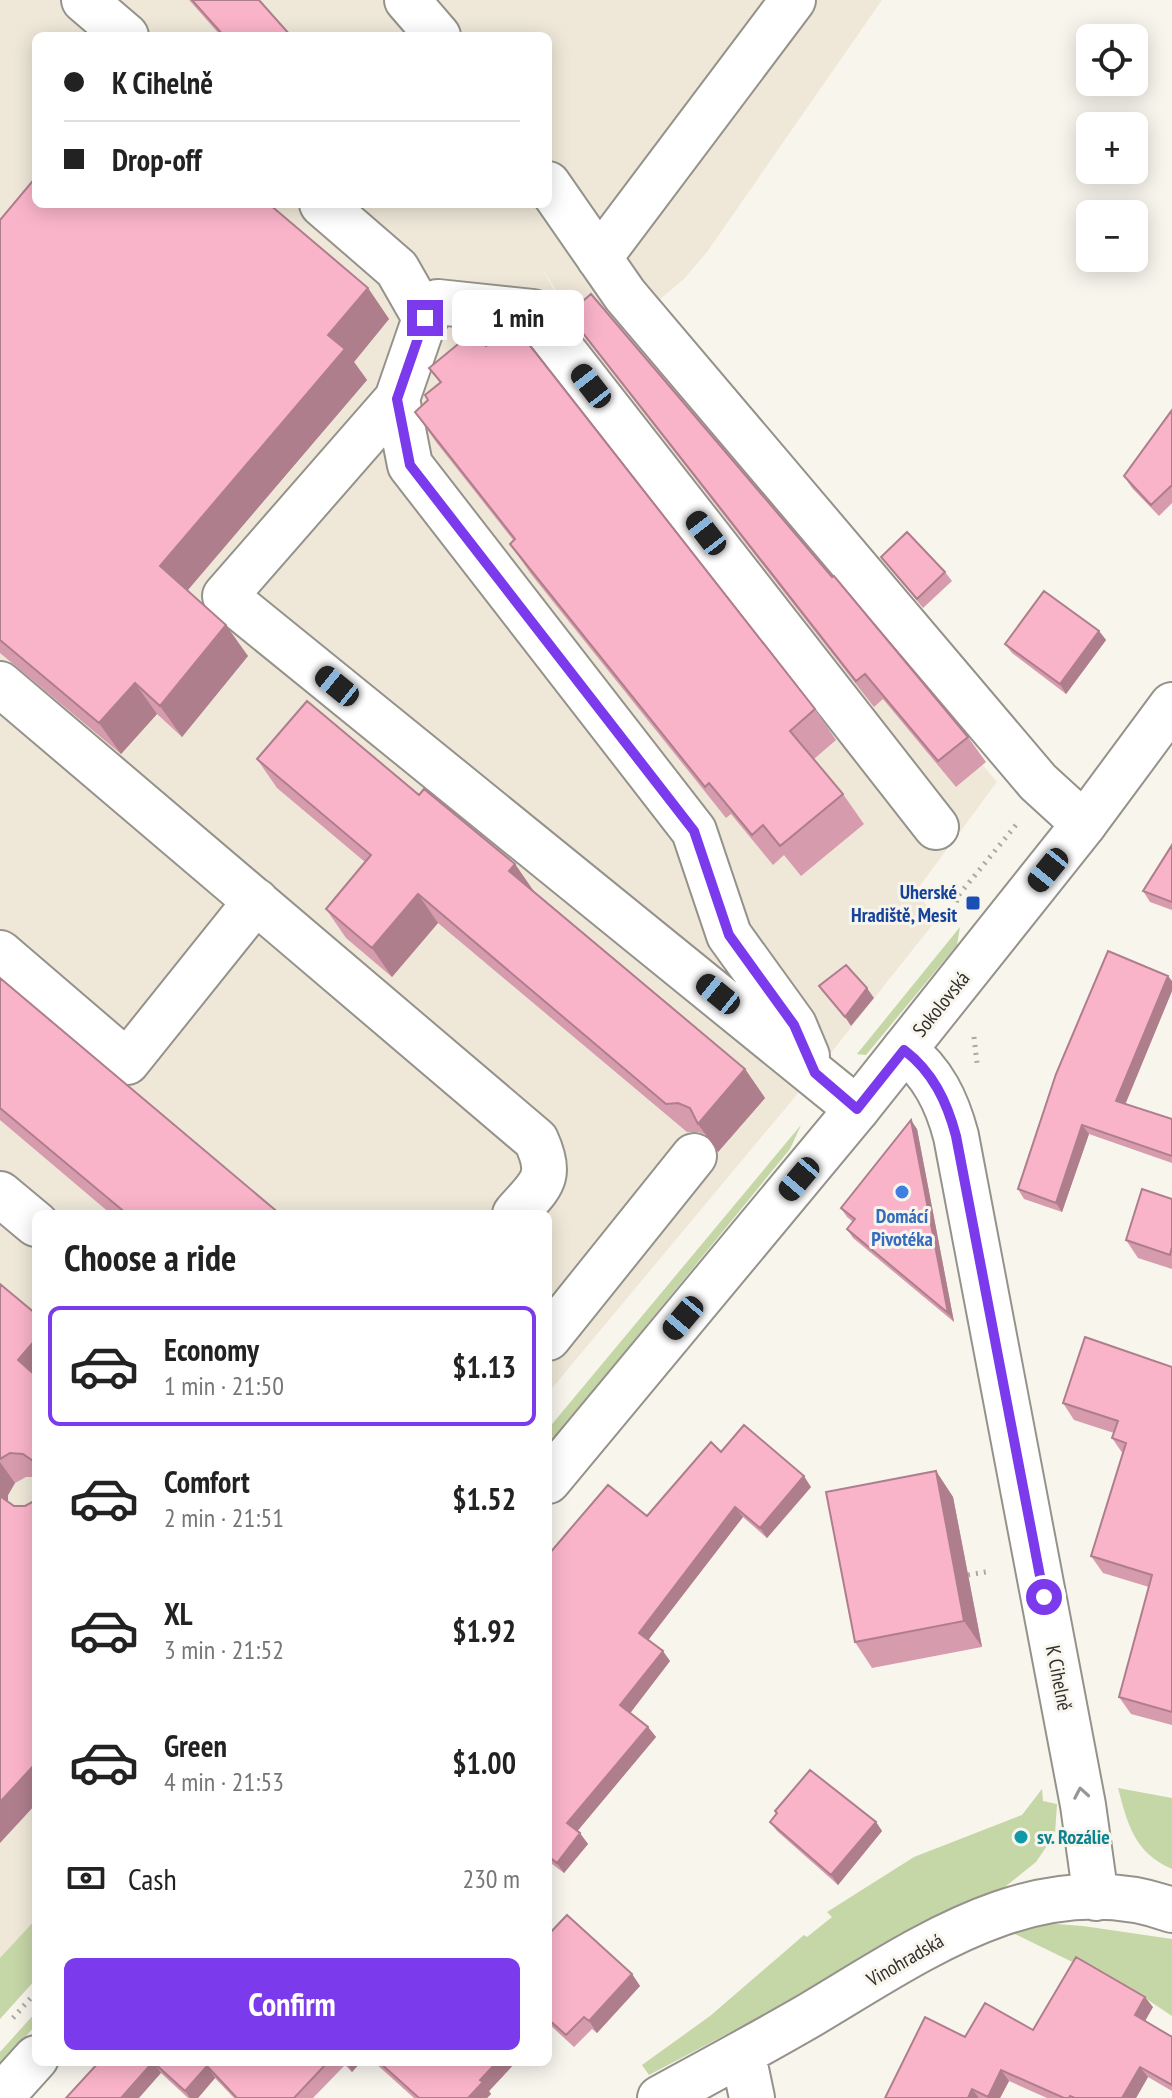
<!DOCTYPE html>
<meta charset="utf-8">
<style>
body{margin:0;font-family:"PT Sans Narrow",sans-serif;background:#f2f2f2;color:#222;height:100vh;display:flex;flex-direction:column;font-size:30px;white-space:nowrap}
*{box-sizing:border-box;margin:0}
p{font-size:26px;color:#767676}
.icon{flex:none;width:44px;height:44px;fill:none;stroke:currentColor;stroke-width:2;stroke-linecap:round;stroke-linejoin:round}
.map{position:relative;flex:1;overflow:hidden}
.sheet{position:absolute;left:32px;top:1210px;width:520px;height:856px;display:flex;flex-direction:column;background:#fff;border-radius:12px;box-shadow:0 4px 20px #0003}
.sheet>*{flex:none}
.guide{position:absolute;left:32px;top:32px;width:520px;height:176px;border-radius:12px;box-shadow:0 4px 20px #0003;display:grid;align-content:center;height:176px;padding:0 32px;background:#fff}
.controls{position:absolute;left:1076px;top:24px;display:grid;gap:16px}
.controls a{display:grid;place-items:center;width:72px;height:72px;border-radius:12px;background:#fff;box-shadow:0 4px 20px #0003;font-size:40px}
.end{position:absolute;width:36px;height:36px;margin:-18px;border:10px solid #7c3aed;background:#fff;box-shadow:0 0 0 4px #fff}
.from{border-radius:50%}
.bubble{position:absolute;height:56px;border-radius:12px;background:#fff;box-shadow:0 4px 20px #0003;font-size:26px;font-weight:700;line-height:56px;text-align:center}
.car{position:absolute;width:24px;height:48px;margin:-24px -12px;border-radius:10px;box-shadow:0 0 6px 2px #0007;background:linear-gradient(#222 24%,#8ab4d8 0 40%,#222 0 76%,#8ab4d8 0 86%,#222 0)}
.guide b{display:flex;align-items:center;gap:28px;height:76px;font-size:30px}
.guide b+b{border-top:2px solid #e0e0e0}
.guide i{width:20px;height:20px;background:#222}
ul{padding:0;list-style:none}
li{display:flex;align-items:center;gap:24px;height:120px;margin:0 16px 12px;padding:0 16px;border:4px solid transparent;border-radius:12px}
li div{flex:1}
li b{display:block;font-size:30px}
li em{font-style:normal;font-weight:700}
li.current{border-color:#7c3aed}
li>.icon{width:72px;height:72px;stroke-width:1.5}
h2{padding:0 32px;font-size:36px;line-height:96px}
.pay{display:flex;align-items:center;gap:20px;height:88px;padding:0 32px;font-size:30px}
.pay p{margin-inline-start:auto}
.primary-button{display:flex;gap:16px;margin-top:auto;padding:16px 32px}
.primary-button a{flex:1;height:92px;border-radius:12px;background:#7c3aed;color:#fff;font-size:32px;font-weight:700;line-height:92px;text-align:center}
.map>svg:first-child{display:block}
.built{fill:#efe8d9;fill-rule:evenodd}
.green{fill:#c5d6a7}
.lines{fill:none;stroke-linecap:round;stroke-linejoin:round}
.minor-casing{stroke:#95928b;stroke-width:48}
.major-casing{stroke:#95928b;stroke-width:48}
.path{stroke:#aba8a2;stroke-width:5;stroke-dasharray:2 6;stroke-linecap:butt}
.minor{stroke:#fff;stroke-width:44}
.major{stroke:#fff;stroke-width:44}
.wall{fill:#d79bae}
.shaded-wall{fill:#af7e8d}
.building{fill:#fab4ca;stroke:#af7e8d;stroke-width:2}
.oneway{stroke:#979695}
.route{stroke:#7c3aed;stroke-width:10}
.transit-dot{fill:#1a4fb4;stroke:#f8f5ed;stroke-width:3}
.shop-dot{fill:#3f7fe0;stroke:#f8f5ed;stroke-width:3}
.culture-dot{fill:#0f9aa8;stroke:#f8f5ed;stroke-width:3}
.labels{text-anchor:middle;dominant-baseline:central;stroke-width:6;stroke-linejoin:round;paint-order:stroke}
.transit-label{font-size:20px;font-weight:bold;fill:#164399;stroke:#f8f5ed;text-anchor:end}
.street-label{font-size:20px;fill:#2f2e2b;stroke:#f8f5ed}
.shop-label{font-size:20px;font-weight:bold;fill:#366cbe;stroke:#f8f5ed}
.culture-label{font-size:20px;font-weight:bold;fill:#0d838f;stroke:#f8f5ed;text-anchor:start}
</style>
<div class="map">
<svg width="1172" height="2098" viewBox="0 0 1172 2098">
<rect width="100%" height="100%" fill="#f8f5ed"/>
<path class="built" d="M0,0H882L707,252L684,279L620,333L997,782L916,891L937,919L815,1073L548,1393V1214H36V1968L0,2008ZM36,36H548V204H36ZM541,267L586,337L583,340H582Z"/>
<path class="green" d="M960,927L957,945L866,1055L857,1054Z
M801,1125L790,1149L548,1446V1429Z
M1118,1788L1172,1798V1869C1134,1852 1128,1825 1118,1788Z
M1042,1789L1043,1801L1057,1804L1055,1834L1036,1862L1001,1890L649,2075L642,2065L710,2016L804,1935L807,1937L832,1917L827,1912L914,1857L1022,1815Z
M36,1919V1979L0,2019V1958Z
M1043,1923L1083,1926L1172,1939V2016L1142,1996L1011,1932Z
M36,2012V2025L0,2065V2052Z"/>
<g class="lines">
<defs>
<path id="minor" d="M84,0L126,36
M407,0L438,36
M548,184L625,295L1038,782L1084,824
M322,204L397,269L425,318L397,399L410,465L694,831L729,935L794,1025L807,1056
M599,258L793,0
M425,318L438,302L533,312L936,827
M397,399L225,596L857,1109
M0,684L536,1140C554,1179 540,1185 515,1214
M0,953L127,1062L256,901
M904,1050C933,1072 947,1102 956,1136L1083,1805L1096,1898
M0,1194L36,1224
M548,1338L694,1156
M743,2055L752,2098
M660,2098C710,2071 760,2044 810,2015C918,1951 1039,1862 1172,1910"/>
<path id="major" d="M548,1481L857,1109L1084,824L1172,705
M0,2098L36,2058"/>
</defs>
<use href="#minor" class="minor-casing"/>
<use href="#major" class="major-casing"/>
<path class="path" d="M954,910L958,896L1016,825
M974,1037L977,1063
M968,1575L991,1571
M13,2018L36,1992"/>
<use href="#minor" class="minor"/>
<use href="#major" class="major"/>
</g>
<path class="wall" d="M189,0H259L291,36H221Z
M36,204H271L270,205L368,288L389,319L354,362L367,380L187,590L248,656L182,737L157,714L121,754L0,653V220Z
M568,314L968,737L986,762L956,787L883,699L874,707L586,339Z
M486,346L815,709L836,740L814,759L843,794L864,824L801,876L784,855L773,865L731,814L726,818L531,574L510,544L514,541L436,442L415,412L428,400L440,383L429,368Z
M1172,410V503L1159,516L1132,488L1124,476Z
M881,557L945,572L952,581L923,608Z
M1099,631L1106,640L1066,694L1012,653L1005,644Z
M257,759L419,795L515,864L535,893L745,1069L765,1098L718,1152L706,1135L699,1132H687L438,923L392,977L346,938L326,909L365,862L277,788Z
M1172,845V910L1150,902L1143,891Z
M0,978L280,1214H111L0,1120Z
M1172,991L1125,1104L1172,1119V1163L1089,1134L1062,1212L1024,1199L1018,1189Z
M917,1129L954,1322L853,1238L847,1229L853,1222L847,1217L841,1208Z
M1172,1199V1269L1138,1258L1126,1240Z
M0,1284L36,1314V1477H26L15,1483L8,1495L0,1843Z
M1172,1367V1725L1131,1714L1119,1697L1149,1587L1103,1573L1091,1556L1123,1454L1112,1438L1114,1433L1074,1420L1063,1403Z
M721,1452L811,1487L767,1538L743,1517L648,1640L670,1661L630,1713L648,1727L656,1737L577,1831L588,1844L564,1873L548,1861V1555L647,1516Z
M936,1471L953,1497L982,1647L872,1668L855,1642Z
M775,1811L876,1822L882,1831L838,1885L777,1831L770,1822L777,1814Z
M548,1935L632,1974L640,1986L597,2033L592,2029L574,2047L550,2025L548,2027Z
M1153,2007L1145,2021L1172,2037V2091L1148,2077L1136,2098H1047L1009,2081L1000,2098H885L965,2037L1033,2030Z
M99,2062H361L352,2072L345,2065L313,2098H234L215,2078L198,2098H188L161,2073Z
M374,2062H516L489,2091L491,2094L487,2098H414Z"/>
<path class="shaded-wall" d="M368,288L389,319L354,362L367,380L182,597L160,566L328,335Z
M226,625L248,656L182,737L160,706Z
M1099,631L1106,640L1066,694L1060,684Z
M135,683L157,714L121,754L99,723Z
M515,864L535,893L509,871Z
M418,894L438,923L392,977L372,948Z
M1168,976L1172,981V991L1123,1110L1116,1101Z
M867,988L874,998L851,1026L845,1017Z
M745,1069L765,1098L718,1152L698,1124Z
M911,1120L917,1129L954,1322L948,1313Z
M1082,1125L1089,1134L1062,1212L1056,1203Z
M36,1339V1382L18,1360Z
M0,1462L15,1483L8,1495V1507L0,1498Z
M936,1471L953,1497L982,1647L964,1621Z
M804,1476L811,1487L767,1538L760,1528Z
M735,1507L743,1517L646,1643L639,1633Z
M663,1651L670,1661L628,1716L620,1705Z
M648,1727L656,1737L575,1834L567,1823Z
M36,1763V1804L0,1843V1802Z
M876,1822L882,1831L838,1885L831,1875Z
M580,1833L588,1844L564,1873L557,1863Z
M632,1974L640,1986L597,2033L589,2021Z
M1145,1997L1153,2007L1142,2026L1135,2015Z
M153,2062L161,2073L139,2098H121Z
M346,2062H361L352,2072Z
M497,2062H516L489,2091L491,2094L487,2098H468L480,2080Z
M207,2066L215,2078L198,2098H190L185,2091Z
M1140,2067L1148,2077L1136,2098H1122Z
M1001,2070L1009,2081L1000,2098H989L988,2097Z
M972,2089L979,2098H968Z"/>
<path class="building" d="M192,0H259L291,36H224Z
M36,177V204H269L368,288L328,335L345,349L160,566L226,625L160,706L135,683L99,723L0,640V220Z
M591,294L832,577L834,576L968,737L938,761L865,674L856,681L568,314Z
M512,325L527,342L815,709L790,731L843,794L780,846L763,825L752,835L709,783L705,787L510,544L515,539L415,412L428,400L425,395L441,382L429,368L474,331L486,346Z
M1172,410V485L1151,505L1124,476Z
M907,532L945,572L917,599L881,557Z
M1044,591L1099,631L1060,684L1005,644Z
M307,701L419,795L424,789L515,864L509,871L745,1069L698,1124L690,1108L678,1103L666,1104L418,894L372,948L326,909L371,855L257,759Z
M1172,845V902L1143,891Z
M1108,951L1168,976L1116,1101L1172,1119V1156L1082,1125L1056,1203L1018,1189L1056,1074Z
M846,965L867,988L845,1017L819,986Z
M0,978L280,1214H127L0,1108Z
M911,1120L948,1313L847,1229L855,1219L841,1208Z
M1142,1189L1172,1199V1247L1170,1255L1126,1240Z
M0,1284L36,1314V1339L18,1360L36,1376V1463L23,1454L10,1453L0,1459Z
M1085,1337L1172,1367V1712L1119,1697L1152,1575L1091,1556L1126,1443L1112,1438L1118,1421L1063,1403Z
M744,1425L804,1476L760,1528L735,1507L639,1633L663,1651L620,1705L648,1727L567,1823L580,1833L557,1863L548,1856V1555L608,1485L647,1516L711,1442L721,1452Z
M936,1471L964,1621L855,1642L826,1492Z
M0,1496L14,1506H25L36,1500V1763L0,1802Z
M810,1770L876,1822L831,1875L770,1822L777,1813L775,1811Z
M567,1915L632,1974L589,2021L584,2017L566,2035L548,2019V1935Z
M1076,1957L1145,1997L1135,2015L1172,2037V2085L1140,2067L1122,2098H1075L1070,2096L1069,2098H1064L1001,2070L988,2097L972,2089L968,2098H885L925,2017L965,2037L985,2003L1033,2030Z
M99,2062H153L121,2098H66Z
M153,2062H328L294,2098H237L207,2066L185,2091Z
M379,2062H497L480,2080L483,2082L468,2098H419Z"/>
<defs><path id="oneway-chevron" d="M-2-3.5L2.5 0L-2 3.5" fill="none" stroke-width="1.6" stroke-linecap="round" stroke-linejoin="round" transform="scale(2)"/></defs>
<use class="oneway" href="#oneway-chevron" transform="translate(1081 1793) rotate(-100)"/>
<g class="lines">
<path class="route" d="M425,318L397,399L410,465L694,831L729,935L794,1025L815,1073L857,1109L904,1050C933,1072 947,1102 956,1136L1044,1597"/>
</g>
<rect class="transit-dot" x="965" y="895" width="16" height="16" rx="4"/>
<circle class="shop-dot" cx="902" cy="1192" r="8"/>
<circle class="culture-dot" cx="1021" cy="1837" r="8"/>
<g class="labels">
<g class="transit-label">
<text x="957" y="892">Uherské<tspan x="957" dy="23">Hradiště, Mesit</tspan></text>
</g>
<g class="street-label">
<text transform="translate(941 1004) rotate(-51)">Sokolovská</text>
<text transform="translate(1059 1678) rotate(79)">K Cihelně</text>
<text transform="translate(905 1960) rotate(-30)">Vinohradská</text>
</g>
<g class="shop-label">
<text x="902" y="1216">Domácí<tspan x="902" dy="23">Pivotéka</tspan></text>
</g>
<g class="culture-label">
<text x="1037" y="1837">sv. Rozálie</text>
</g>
</g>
</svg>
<div class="controls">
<a><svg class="icon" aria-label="locate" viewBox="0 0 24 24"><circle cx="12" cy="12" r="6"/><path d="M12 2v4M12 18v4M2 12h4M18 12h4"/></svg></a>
<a>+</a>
<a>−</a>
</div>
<i class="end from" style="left:1044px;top:1597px"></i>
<i class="end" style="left:425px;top:318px"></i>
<div class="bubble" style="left:452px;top:290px;width:132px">1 min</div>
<i class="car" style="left:591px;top:386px;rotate:322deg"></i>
<i class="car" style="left:706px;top:533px;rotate:322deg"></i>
<i class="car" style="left:337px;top:686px;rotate:309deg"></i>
<i class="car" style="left:1048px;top:870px;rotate:219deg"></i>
<i class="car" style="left:718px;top:994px;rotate:309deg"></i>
<i class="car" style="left:799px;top:1179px;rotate:220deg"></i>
<i class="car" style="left:683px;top:1318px;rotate:220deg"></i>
<div class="guide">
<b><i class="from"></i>K Cihelně</b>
<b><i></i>Drop-off</b>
</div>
<section class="sheet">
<h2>Choose a ride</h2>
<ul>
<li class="current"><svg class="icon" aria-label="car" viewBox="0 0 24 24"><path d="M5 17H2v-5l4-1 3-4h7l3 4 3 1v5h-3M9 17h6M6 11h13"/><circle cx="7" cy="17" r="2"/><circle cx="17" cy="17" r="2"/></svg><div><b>Economy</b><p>1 min · 21:50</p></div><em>$1.13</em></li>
<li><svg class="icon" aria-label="car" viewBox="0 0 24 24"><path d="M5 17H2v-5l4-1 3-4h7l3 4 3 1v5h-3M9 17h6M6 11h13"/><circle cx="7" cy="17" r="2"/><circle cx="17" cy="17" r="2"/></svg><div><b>Comfort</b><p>2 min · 21:51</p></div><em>$1.52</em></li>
<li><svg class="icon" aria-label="car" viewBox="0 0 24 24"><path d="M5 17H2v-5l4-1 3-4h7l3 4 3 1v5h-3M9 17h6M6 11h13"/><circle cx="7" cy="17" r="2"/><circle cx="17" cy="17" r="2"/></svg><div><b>XL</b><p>3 min · 21:52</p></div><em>$1.92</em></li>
<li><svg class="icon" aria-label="car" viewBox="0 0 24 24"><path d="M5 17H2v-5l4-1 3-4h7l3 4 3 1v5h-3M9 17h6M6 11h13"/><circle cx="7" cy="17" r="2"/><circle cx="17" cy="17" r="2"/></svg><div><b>Green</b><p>4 min · 21:53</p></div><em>$1.00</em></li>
</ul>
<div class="pay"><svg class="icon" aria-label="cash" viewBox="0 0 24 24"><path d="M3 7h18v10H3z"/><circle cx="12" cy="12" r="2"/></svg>Cash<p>230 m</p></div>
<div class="primary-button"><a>Confirm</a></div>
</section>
</div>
